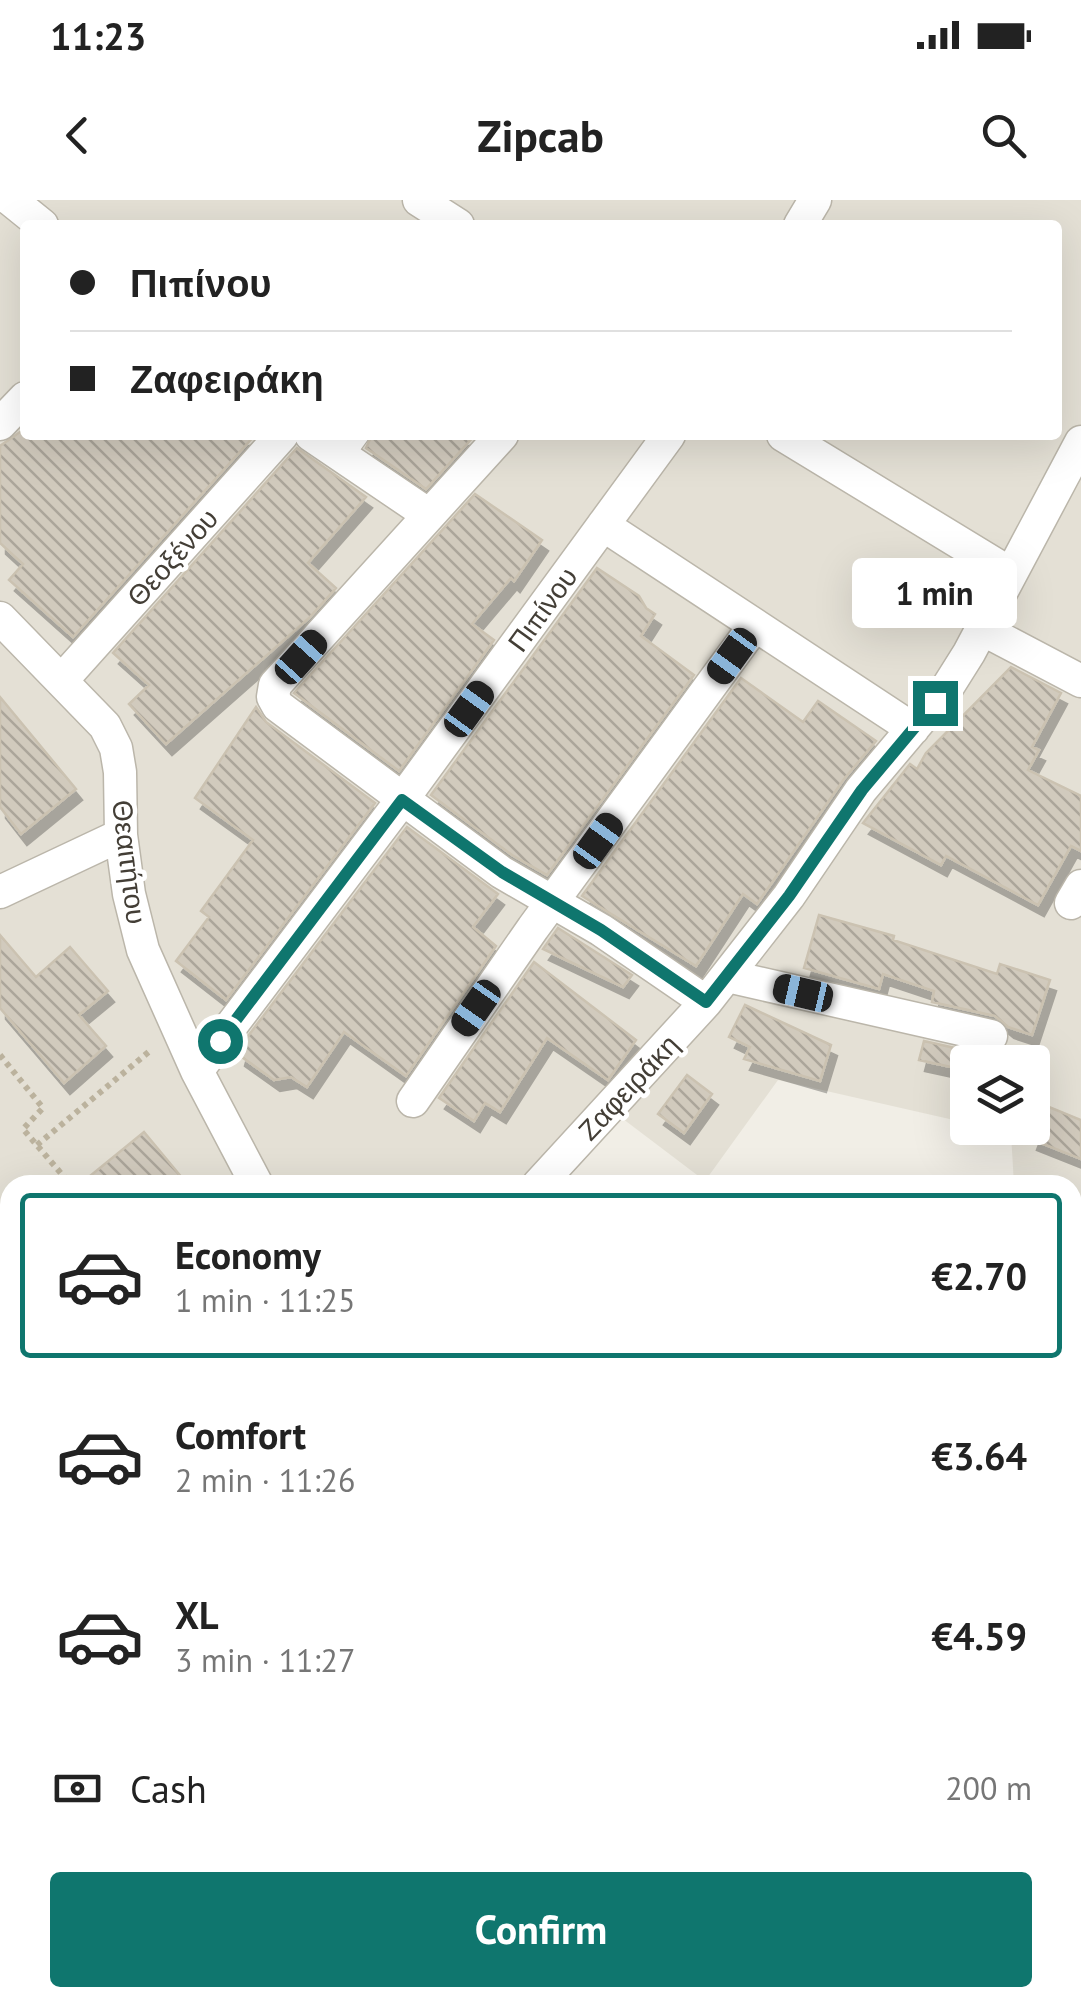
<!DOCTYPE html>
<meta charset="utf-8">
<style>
body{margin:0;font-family:"PT Sans",sans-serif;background:#f2f2f2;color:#222;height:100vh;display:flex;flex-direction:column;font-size:38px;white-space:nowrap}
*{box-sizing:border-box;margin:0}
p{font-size:32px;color:#767676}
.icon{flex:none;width:55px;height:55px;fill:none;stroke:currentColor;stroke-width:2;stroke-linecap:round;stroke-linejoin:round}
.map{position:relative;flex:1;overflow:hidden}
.drawer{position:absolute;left:0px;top:975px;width:1082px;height:832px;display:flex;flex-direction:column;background:#fff;border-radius:30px 30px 0 0;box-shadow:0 10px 40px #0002}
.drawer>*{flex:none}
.banner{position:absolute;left:20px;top:20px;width:1042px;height:220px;border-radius:10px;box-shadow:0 10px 40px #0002;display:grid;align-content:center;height:220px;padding:0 50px;background:#fff}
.fabs{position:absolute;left:950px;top:845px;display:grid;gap:20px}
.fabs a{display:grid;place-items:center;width:100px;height:100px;border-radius:10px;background:#fff;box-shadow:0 10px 40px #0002;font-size:50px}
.end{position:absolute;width:45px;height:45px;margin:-22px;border:12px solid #0f766e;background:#fff;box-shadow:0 0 0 5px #fff}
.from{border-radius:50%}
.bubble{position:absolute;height:70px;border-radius:10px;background:#fff;box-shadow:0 10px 40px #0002;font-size:32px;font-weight:700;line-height:70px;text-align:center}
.car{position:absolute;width:30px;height:60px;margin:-30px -15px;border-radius:12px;box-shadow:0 0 8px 2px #0007;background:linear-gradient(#222 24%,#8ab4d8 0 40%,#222 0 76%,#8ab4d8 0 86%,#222 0)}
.banner b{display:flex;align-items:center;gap:35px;height:95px;font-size:38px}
.banner b+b{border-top:2px solid #e0e0e0}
.banner i{width:25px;height:25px;background:#222}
ul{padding:18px 0 0;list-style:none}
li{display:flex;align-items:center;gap:30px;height:165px;margin:0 20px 15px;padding:0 30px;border:5px solid transparent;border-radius:10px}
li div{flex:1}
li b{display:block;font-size:38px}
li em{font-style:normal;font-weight:700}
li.active{border-color:#0f766e}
li>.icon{width:90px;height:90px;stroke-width:1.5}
.pay{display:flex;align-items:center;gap:25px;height:110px;padding:0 50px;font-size:38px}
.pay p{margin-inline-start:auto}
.button{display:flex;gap:20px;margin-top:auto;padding:20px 50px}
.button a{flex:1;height:115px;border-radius:10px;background:#0f766e;color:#fff;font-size:40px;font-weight:700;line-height:115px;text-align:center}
.status{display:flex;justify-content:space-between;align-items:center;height:70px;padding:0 50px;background:#fff;direction:ltr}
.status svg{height:28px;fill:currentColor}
header{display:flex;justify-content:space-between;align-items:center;height:130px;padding:0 50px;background:#fff;font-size:45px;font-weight:700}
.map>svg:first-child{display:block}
.residential{fill:#e4e0d5;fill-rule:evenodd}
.industrial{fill:url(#industrial-furrows)}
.building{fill:url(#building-back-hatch);stroke:#cbc2b1;stroke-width:2.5;filter:url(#shadow)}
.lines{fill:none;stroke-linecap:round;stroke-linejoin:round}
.service-casing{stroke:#bbb6aa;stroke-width:20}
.minor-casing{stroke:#bbb6aa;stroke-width:35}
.path{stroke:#bbb29d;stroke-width:6;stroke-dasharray:5 5;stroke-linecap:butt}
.service{stroke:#fff;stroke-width:18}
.minor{stroke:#fff;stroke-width:32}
.route{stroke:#0f766e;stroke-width:12}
.labels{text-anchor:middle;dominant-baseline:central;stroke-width:9;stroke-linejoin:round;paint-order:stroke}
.street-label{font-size:28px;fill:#433e36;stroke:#fff}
</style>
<div class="status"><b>11:23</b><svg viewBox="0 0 49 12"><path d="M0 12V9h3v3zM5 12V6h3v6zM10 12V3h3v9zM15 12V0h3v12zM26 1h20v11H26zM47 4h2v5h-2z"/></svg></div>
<header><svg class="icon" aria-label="back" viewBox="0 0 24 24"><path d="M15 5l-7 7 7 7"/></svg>Zipcab<svg class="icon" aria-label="search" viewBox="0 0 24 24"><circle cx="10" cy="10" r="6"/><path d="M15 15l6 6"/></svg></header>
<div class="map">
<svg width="1081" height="1807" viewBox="0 0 1081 1807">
<defs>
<pattern id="industrial-furrows" width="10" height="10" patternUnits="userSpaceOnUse" patternTransform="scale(2.5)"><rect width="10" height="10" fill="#e3e0db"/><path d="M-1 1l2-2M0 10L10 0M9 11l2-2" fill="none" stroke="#c4c1bd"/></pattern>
<pattern id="building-back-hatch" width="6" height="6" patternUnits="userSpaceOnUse" patternTransform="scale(2.5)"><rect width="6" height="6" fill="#d1cabd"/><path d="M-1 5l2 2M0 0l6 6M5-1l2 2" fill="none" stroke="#aba59a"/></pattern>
<filter id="shadow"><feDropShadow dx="6" dy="11" stdDeviation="0" flood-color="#0004"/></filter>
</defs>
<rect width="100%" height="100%" fill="#f1eee6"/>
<path class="residential" d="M0,0H1081V1126L1073,1120L1072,985H1014L1011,933L986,928H1032V862H968L967,923L778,880L705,981L598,900L516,985H10V1408L0,1399ZM25,25H1058V235H25Z"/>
<path class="industrial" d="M1073,1226L1081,1234V1807H0V1684L10,1687V1798H1072Z"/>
<path class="building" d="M20,232L24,235H255L73,437L9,380L23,364L0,343V246Z
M372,235H475L426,289L366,248Z
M297,248L366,297L308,363L336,388L309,418L166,544L129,504L149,485L113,453Z
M475,294L542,340L514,381L511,378L472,424L494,440L399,571L294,493Z
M597,368L639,396L646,408L655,414L641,436L694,475L547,675L512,655L431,595Z
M1011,467L1061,493L1032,547L1039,550L1028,570L1081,596V651L1071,646L1038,705L946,656L941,665L863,623L910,564L917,569L926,553Z
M741,478L803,522L818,501L876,541L844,579L757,704L743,694L696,766L582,696Z
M0,497L76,589L21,634L0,607Z
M256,507L266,522L375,603L226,800L176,761L209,717L201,711L253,640L195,598Z
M407,627L498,694L473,727L496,746L406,876L344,832L307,887L291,877L274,880L239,855L242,844Z
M819,715L894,736L893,740L997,774L1000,764L1050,780L1032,835L1008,827L995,816L932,802L934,791L883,774L879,789L804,768Z
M558,728L632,775L623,787L543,749Z
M0,735L36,777L70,747L108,791L79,815L106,846L64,883L0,808Z
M534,762L636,840L608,880L547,838L500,912L485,903L474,921L439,898Z
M745,805L831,845L820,881L744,859L750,847L729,837Z
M924,841L955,848L951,867L919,860Z
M687,875L712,894L684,933L658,914Z
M1044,905L1081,920V959L1031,939Z
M144,932L188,985H79Z"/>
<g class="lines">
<defs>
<path id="service" d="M344,257L360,235
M1072,1195L1081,1201
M1072,1781L1081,1788
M286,1807L293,1798"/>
<path id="minor" d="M11,0L42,25
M419,0L458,25
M800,25L815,0
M0,224L25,198
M311,235L429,315
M502,235L275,485L273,497L278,506L501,672L601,730L706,802
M783,235L1011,374
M603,325L913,529
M0,418L105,526L116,548L120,572L121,635L129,694L143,750L197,871L257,985
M982,429L1081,481
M62,480L282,235
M0,692L121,635
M1071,703L1081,686
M727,776L991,836
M197,871L402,600L669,235
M413,901L533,728L755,425
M538,985L706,802L789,696L861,590L947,488L969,453L1081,242
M0,1114L10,1125
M0,1430L10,1426"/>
</defs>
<use href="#service" class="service-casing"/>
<use href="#minor" class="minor-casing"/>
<path class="path" d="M0,855L43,908L23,929L71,985
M37,945L151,850
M0,1172L10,1164"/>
<use href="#service" class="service"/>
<use href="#minor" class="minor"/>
</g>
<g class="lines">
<path class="route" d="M220,841L402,600L502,672L601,730L706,802L789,696L862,590L935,503"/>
</g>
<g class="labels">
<g class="street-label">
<text transform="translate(172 357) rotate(-48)">Θεοξένου</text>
<text transform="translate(542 409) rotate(-54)">Πιπίνου</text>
<text transform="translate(130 662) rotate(83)">Θεαιτήτου</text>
<text transform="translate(628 887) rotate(-47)">Ζαφειράκη</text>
</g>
</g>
</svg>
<div class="fabs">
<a><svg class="icon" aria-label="layers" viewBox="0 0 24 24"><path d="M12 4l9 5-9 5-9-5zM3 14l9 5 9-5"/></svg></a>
</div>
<i class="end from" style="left:220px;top:841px"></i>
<i class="end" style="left:935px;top:503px"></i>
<div class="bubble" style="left:852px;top:358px;width:165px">1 min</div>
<i class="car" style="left:732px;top:456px;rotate:216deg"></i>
<i class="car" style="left:301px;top:457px;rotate:42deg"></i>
<i class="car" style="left:469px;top:509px;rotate:36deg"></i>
<i class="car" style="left:598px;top:641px;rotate:36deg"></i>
<i class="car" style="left:803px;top:793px;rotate:283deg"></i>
<i class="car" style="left:476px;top:808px;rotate:215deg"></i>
<div class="banner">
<b><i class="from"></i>Πιπίνου</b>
<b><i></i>Ζαφειράκη</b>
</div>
<section class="drawer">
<ul>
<li class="active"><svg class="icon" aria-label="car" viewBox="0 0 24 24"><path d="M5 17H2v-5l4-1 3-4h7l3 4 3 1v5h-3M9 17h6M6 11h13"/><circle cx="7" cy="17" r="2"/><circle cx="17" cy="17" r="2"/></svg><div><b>Economy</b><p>1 min · 11:25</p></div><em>€2.70</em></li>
<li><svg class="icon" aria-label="car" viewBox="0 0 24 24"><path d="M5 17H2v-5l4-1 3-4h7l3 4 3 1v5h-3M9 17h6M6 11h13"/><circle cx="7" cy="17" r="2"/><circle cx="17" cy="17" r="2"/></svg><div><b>Comfort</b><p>2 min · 11:26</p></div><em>€3.64</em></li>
<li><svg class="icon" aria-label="car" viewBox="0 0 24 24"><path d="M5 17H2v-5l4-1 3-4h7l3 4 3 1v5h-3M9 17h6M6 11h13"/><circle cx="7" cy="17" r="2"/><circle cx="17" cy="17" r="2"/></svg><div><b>XL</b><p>3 min · 11:27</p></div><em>€4.59</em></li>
</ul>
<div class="pay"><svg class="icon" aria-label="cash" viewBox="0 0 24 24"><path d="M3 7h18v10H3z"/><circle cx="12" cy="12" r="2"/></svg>Cash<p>200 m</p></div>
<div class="button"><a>Confirm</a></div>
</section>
</div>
